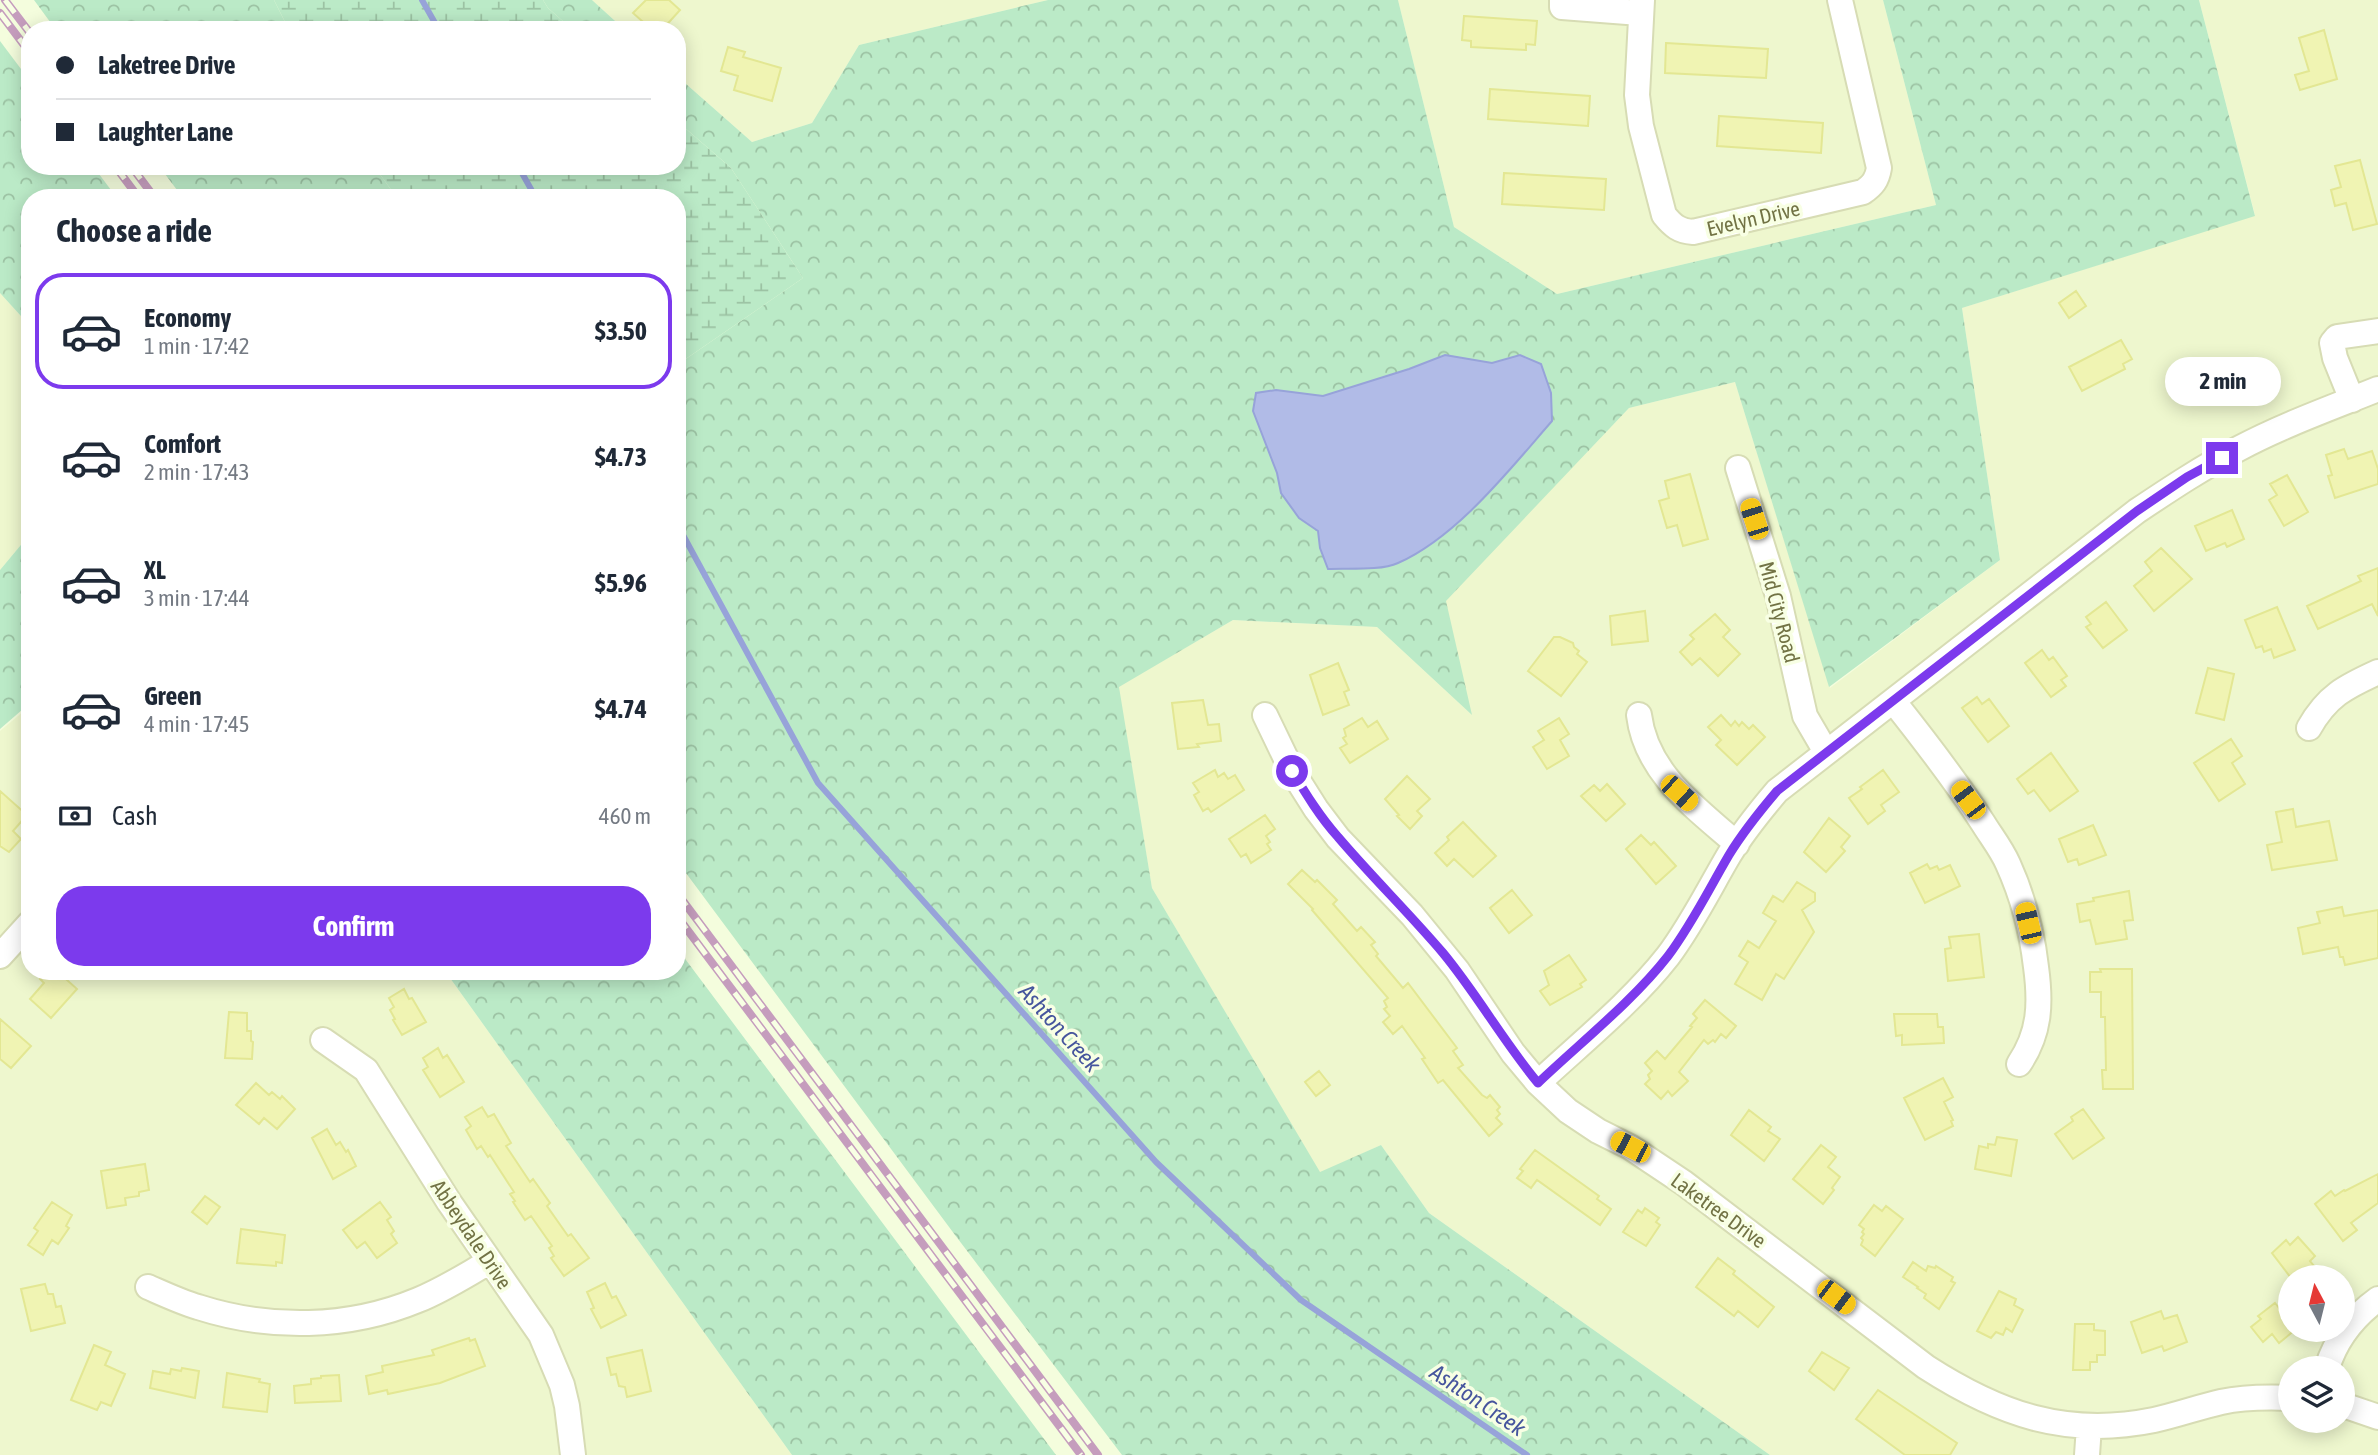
<!DOCTYPE html>
<meta charset="utf-8">
<style>
body{margin:0;font-family:"Asap Condensed",sans-serif;background:#f2f2f3;color:#1f2937;height:100vh;display:flex;flex-direction:column;font-size:26px;white-space:nowrap}
*{box-sizing:border-box;margin:0}
p{font-size:23px;color:#747a83}
.icon{flex:none;width:38px;height:38px;fill:none;stroke:currentColor;stroke-width:2;stroke-linecap:round;stroke-linejoin:round}
.map{position:relative;flex:1;overflow:hidden}
.sheet{position:absolute;left:21px;top:189px;width:665px;height:791px;display:flex;flex-direction:column;background:#fff;border-radius:28px;box-shadow:0 4px 18px #0003}
.sheet>*{flex:none}
.hud{position:absolute;left:21px;top:21px;width:665px;height:154px;border-radius:28px;box-shadow:0 4px 18px #0003;display:grid;align-content:center;height:154px;padding:0 35px;background:#fff}
.needle{width:46px;rotate:353deg}
.fabs{position:absolute;left:2278px;top:1265px;display:grid;gap:14px}
.fabs a{display:grid;place-items:center;width:77px;height:77px;border-radius:50%;background:#fff;box-shadow:0 4px 18px #0003;font-size:35px}
.end{position:absolute;width:32px;height:32px;margin:-16px;border:9px solid #7c3aed;background:#fff;box-shadow:0 0 0 4px #fff}
.from{border-radius:50%}
.bubble{position:absolute;height:49px;border-radius:24px;background:#fff;box-shadow:0 4px 18px #0003;font-size:23px;font-weight:700;line-height:49px;text-align:center}
.car{position:absolute;width:21px;height:42px;margin:-21px -10px;border-radius:9px;box-shadow:0 0 5px 2px #0007;background:linear-gradient(#f5c518 24%,#345 0 40%,#f5c518 0 76%,#345 0 86%,#f5c518 0)}
.hud b{display:flex;align-items:center;gap:24px;height:66px;font-size:26px}
.hud b+b{border-top:2px solid #e0e1e3}
.hud i{width:18px;height:18px;background:#1f2937}
ul{padding:0;list-style:none}
li{display:flex;align-items:center;gap:21px;height:116px;margin:0 14px 10px;padding:0 21px;border:4px solid transparent;border-radius:28px}
li div{flex:1}
li b{display:block;font-size:26px}
li em{font-style:normal;font-weight:700}
li.current{border-color:#7c3aed}
li>.icon{width:63px;height:63px;stroke-width:1.5}
h2{padding:0 35px;font-size:32px;line-height:84px}
.pay{display:flex;align-items:center;gap:18px;height:77px;padding:0 35px;font-size:26px}
.pay p{margin-inline-start:auto}
.action{display:flex;gap:14px;margin-top:auto;padding:14px 35px}
.action a{flex:1;height:80px;border-radius:28px;background:#7c3aed;color:#fff;font-size:28px;font-weight:700;line-height:80px;text-align:center}
.map>svg:first-child{display:block}
.residential{fill:#eef7ce;fill-rule:evenodd}
.forest{fill:url(#forest-crowns)}
.wetland{fill:url(#wetland-marsh)}
.water{fill:#b1bbe7;stroke:#97a3d9;stroke-width:2}
.lines{fill:none;stroke-linecap:round;stroke-linejoin:round}
.stream{stroke:#97a3d9;stroke-width:6}
.building{fill:#f0f4b3;stroke:#e3e793;stroke-width:2}
.minor-casing{stroke:#d7dcb4;stroke-width:28}
.minor{stroke:#fff;stroke-width:24}
.rail-casing{stroke:#c59dbd;stroke-width:8}
.rail{stroke:#f8ffe4;stroke-width:5;stroke-dasharray:16;stroke-linecap:butt}
.route{stroke:#7c3aed;stroke-width:9}
.labels{text-anchor:middle;dominant-baseline:central;stroke-width:7;stroke-linejoin:round;paint-order:stroke}
.street-label{font-size:21px;fill:#727345;stroke:#f8ffe4}
.water-label{font-size:23px;font-style:italic;fill:#46559d;stroke:#f8ffe4}
</style>
<div class="map">
<svg width="2378" height="1455" viewBox="0 0 2378 1455">
<defs>
<pattern id="forest-crowns" width="20" height="18" patternUnits="userSpaceOnUse" patternTransform="scale(1.75)"><rect width="20" height="18" fill="#bbeac7"/><path d="M2 6a3 3 0 1 1 6 0M12 15a3 3 0 1 1 6 0" fill="none" stroke="#9cc2a3"/></pattern>
<pattern id="wetland-marsh" width="20" height="14" patternUnits="userSpaceOnUse" patternTransform="scale(1.75)"><rect width="20" height="14" fill="#bbeac7"/><path d="M1 5h8M5 5V1M11 12h8M15 12V8" fill="none" stroke="#9cc2a3"/></pattern>
</defs>
<rect width="100%" height="100%" fill="#f4fddd"/>
<path class="residential" d="M592,0H1048L859,45L812,123L752,142L677,76V30H625Z
M1398,0H1883L1936,205L1557,294L1454,227Z
M2199,0H2378V1455H1770L1429,1213L1381,1145L1320,1173L1152,888L1118,687L1233,620L1377,627L1471,714L1445,601L1629,408L1735,382L1830,688L2000,560L1962,308L2255,215ZM2291,1278H2343V1330H2291ZM2291,1368H2343V1421H2291Z
M0,293L30,326V534L0,570Z
M30,706V971H445L792,1455H0V731Z"/>
<path class="forest" d="M34,0H274L289,30H56Z
M543,0H592L625,30H573L548,8Z
M1048,0H1398L1454,227L1557,294L1936,205L1883,0H2199L2255,216L1962,308L2000,560L1829,687L1735,382L1629,408L1446,601L1472,715L1377,627L1233,620L1119,687L1152,888L1320,1172L1381,1145L1429,1213L1770,1455H1122L955,1235L677,861V365L803,278L731,168L677,121V76L752,142L812,123L859,45Z
M0,41L30,81V166H93L117,198H30V326L0,293Z
M159,166H374L397,198H183Z
M30,534V703L0,729V570Z
M677,948L1056,1455H792L445,971H677Z"/>
<path class="wetland" d="M274,0H543L548,8L573,30H289Z
M677,121L731,168L803,278L677,365V198H397L374,166H677Z"/>
<path class="water" d="M1445,355L1492,363L1520,355L1541,364L1551,393L1552,421C1510,469 1457,537 1398,563C1381,571 1347,568 1328,569L1320,548L1318,531L1299,518L1281,493L1277,473L1253,411L1256,393L1276,390L1323,396L1409,369Z"/>
<g class="lines">
<path class="stream" d="M422,0L439,30
M518,166L536,198
M677,524L818,783L1156,1162L1301,1300L1527,1455"/>
</g>
<path class="building" d="M646,0H669L680,10L662,30H652L633,13Z
M1464,16L1537,21L1535,45L1526,44V50L1471,47V41L1462,40Z
M2324,30L2337,79L2300,90L2295,75L2309,71L2299,38Z
M1666,43L1768,49L1766,78L1665,73Z
M728,47L745,52L743,57L781,68L772,101L734,90L738,76L721,71Z
M1490,89L1590,96L1588,126L1488,119Z
M1719,116L1823,123L1821,153L1717,146Z
M2360,160L2377,224L2353,230L2346,203L2335,206L2331,190L2341,187L2335,166Z
M1504,173L1606,179L1604,210L1502,204Z
M2076,291L2086,306L2069,318L2059,303Z
M2121,340L2132,359L2123,364L2125,369L2082,391L2069,367Z
M2344,449L2348,459L2372,451L2378,469V484L2335,498L2328,476L2332,475L2326,455Z
M1690,474L1708,539L1683,546L1677,525L1667,528L1659,501L1669,498L1665,481Z
M2287,475L2308,512L2284,526L2269,500L2277,495L2270,484Z
M2232,510L2244,539L2227,547L2225,543L2206,551L2195,526Z
M2161,548L2192,579L2154,611L2134,586L2152,571L2145,562Z
M2378,568V616L2372,604L2318,629L2307,606L2361,581L2358,576Z
M2106,602L2127,630L2103,648L2086,627L2091,624L2086,617Z
M2277,607L2295,650L2274,658L2271,649L2264,652L2262,646L2256,648L2245,620Z
M1645,611L1648,641L1612,645L1610,616Z
M1715,614L1730,630L1723,637L1740,654L1718,676L1700,658L1692,665L1680,652L1694,639L1690,635Z
M1554,637H1560L1573,643L1574,647L1579,651L1577,654L1587,662L1561,696L1528,671Z
M2042,650L2049,660L2053,657L2067,676L2061,680L2066,686L2051,697L2025,663Z
M1338,663L1349,690L1344,692L1349,705L1323,715L1310,675Z
M2208,668L2234,674L2224,720L2196,713Z
M1977,697L1982,704L1989,699L2009,726L1988,742L1962,708Z
M1203,700L1208,725L1219,724L1221,741L1197,744L1199,747L1178,749L1172,703Z
M1721,715L1731,726L1735,721L1739,726L1742,722L1749,729L1753,725L1765,737L1737,765L1716,745L1721,740L1708,727Z
M1362,718L1368,727L1377,721L1388,739L1350,763L1340,748L1347,744L1343,738L1346,736L1344,729Z
M1559,718L1569,734L1560,740L1569,756L1547,769L1533,747L1544,740L1538,731Z
M2231,739L2242,756L2232,763L2245,784L2219,801L2194,763Z
M2051,753L2078,791L2050,811L2034,790L2028,794L2017,779Z
M1215,770L1218,777L1224,773L1228,779L1235,775L1244,790L1211,812L1208,808L1203,811L1194,795L1199,792L1193,783Z
M1883,770L1899,792L1881,805L1885,811L1868,824L1849,798L1862,789L1860,787Z
M1407,776L1430,799L1417,811L1422,816L1410,829L1397,816L1399,815L1385,799Z
M1607,784L1625,804L1606,821L1581,796L1594,785L1600,791Z
M0,791L27,815L13,831L21,839L9,852L0,846Z
M2293,809L2296,827L2329,821L2337,860L2272,870L2267,845L2282,842L2276,812Z
M1265,815L1275,829L1266,836L1270,842L1267,844L1271,850L1251,863L1246,854L1241,857L1229,839Z
M1829,818L1850,836L1841,847L1845,851L1826,872L1804,852Z
M1463,822L1496,856L1473,877L1454,859L1447,866L1435,853L1449,840L1447,837Z
M2093,825L2106,855L2079,865L2077,859L2068,862L2059,839Z
M1641,835L1651,845L1654,842L1676,866L1656,884L1626,849Z
M1927,864L1930,869L1937,866L1939,870L1950,865L1960,886L1925,903L1910,873Z
M1302,870L1315,882L1317,880L1337,900L1333,904L1357,931L1361,927L1375,942L1371,945L1378,954L1376,956L1403,988L1408,983L1457,1048L1453,1051L1463,1065L1458,1068L1482,1095L1487,1098L1490,1095L1500,1107L1497,1110L1500,1114L1496,1118L1502,1124L1489,1136L1443,1080L1438,1083L1422,1059L1425,1058L1402,1026L1393,1034L1383,1022L1390,1016L1384,1009L1387,1007L1384,1001L1388,998L1312,910L1313,909L1288,884Z
M1797,882L1815,893V901L1802,910L1814,932L1784,979L1776,974L1762,1000L1735,984L1748,962L1739,956L1748,941L1759,948L1776,921L1763,913L1773,896L1783,902Z
M1512,890L1532,915L1509,933L1490,908Z
M2129,891L2133,920L2124,921L2127,939L2096,944L2090,920L2080,922L2077,904L2094,901L2093,898Z
M2342,907L2344,916L2378,910V958L2345,965L2343,957H2340L2338,947L2303,954L2298,928L2320,923L2317,912Z
M1979,934L1984,977L1948,981L1945,949L1951,948L1949,937Z
M1569,955L1586,980L1580,984L1582,987L1550,1005L1540,991L1549,985L1544,971Z
M2100,969H2132L2133,1089H2103L2102,1070H2106L2105,1017H2101V992H2090V972H2101Z
M47,971H57L77,989L51,1018L30,999L44,983L40,979Z
M404,989L409,999L412,998L426,1022L402,1035L393,1020L395,1019L390,1010L394,1007L389,998Z
M1705,1000L1736,1026L1726,1038L1721,1034L1715,1042L1713,1040L1708,1044L1704,1040L1679,1072L1688,1081L1672,1096L1668,1091L1661,1099L1645,1084L1650,1079L1648,1075L1652,1071L1645,1063L1657,1051L1665,1059L1692,1027L1690,1026L1697,1018L1693,1014Z
M229,1012L247,1013V1031H251V1041L253,1042L252,1059L225,1058Z
M1894,1014H1937L1938,1027H1943L1944,1043L1902,1045V1035L1896,1036Z
M0,1019L31,1046L11,1068L0,1059Z
M438,1048L443,1058L447,1055L464,1082L440,1097L423,1070L428,1067L423,1058Z
M1319,1071L1330,1085L1316,1096L1305,1082Z
M1943,1078L1953,1097L1944,1102L1953,1120L1951,1121L1953,1126L1925,1140L1904,1098Z
M256,1083L269,1095L272,1092L280,1099L282,1096L295,1109L277,1129L264,1118L259,1124L236,1105Z
M482,1107L488,1117L494,1114L511,1143L506,1146L530,1182L533,1179L550,1203L547,1206L568,1236L571,1234L589,1258L564,1276L551,1258L554,1256L549,1248L552,1246L531,1216L525,1220L513,1202L515,1201L510,1194L514,1192L490,1155L488,1157L481,1146L477,1149L466,1130L471,1126L465,1117Z
M2083,1109L2104,1138L2073,1159L2055,1134L2073,1121L2071,1117Z
M1749,1110L1771,1127L1768,1131L1780,1139L1764,1161L1731,1135Z
M327,1129L336,1145L340,1142L346,1152L348,1150L356,1166L333,1179L312,1138Z
M1997,1137L2017,1140L2011,1176L1975,1169L1979,1146L1988,1148V1144L1995,1145Z
M1821,1145L1836,1157L1828,1167L1840,1177L1832,1188L1834,1190L1823,1204L1793,1179Z
M1535,1150L1599,1196L1597,1199L1611,1209L1600,1225L1537,1180L1531,1188L1517,1178L1523,1171L1520,1169Z
M145,1164L149,1190L139,1192V1196L125,1198L126,1205L107,1208L101,1171Z
M2378,1174V1203L2351,1223L2357,1230L2343,1241L2315,1204L2331,1191L2335,1196L2344,1190L2345,1191Z
M205,1196L220,1207L207,1224L192,1212Z
M52,1202L72,1215L66,1226L69,1228L58,1244L52,1240L43,1255L28,1245L38,1231L34,1228Z
M380,1202L391,1217L387,1220L394,1231L391,1234L397,1243L377,1258L365,1242L357,1248L343,1230Z
M1874,1205L1882,1211L1886,1206L1903,1219L1875,1256L1861,1245L1863,1240L1861,1238L1864,1234L1862,1232L1864,1229L1859,1225Z
M1645,1208L1659,1218L1656,1222L1660,1225L1646,1246L1623,1232L1638,1210L1642,1213Z
M241,1229L285,1235L282,1263L276,1262V1266L237,1263Z
M2298,1237L2315,1256L2310,1261L2314,1266L2309,1271L2315,1278H2291L2272,1253L2286,1240L2290,1245Z
M1718,1258L1735,1271L1733,1274L1774,1307L1758,1327L1738,1311L1734,1316L1696,1287Z
M1913,1262L1926,1271L1928,1266L1935,1268L1936,1266L1953,1277L1951,1281L1955,1283L1939,1309L1924,1298L1926,1294L1917,1288L1918,1287L1903,1277Z
M605,1283L612,1298L616,1296L626,1315L601,1328L591,1309L594,1308L587,1292Z
M45,1284L48,1294H53L56,1307L61,1306L65,1323L31,1331L21,1289Z
M1999,1291L2016,1299L2014,1305L2023,1310L2012,1332L2006,1328L2003,1335L1996,1332L1991,1338L1977,1331Z
M2275,1303L2291,1323V1330H2295L2279,1343L2272,1334L2263,1342L2251,1327L2261,1319L2258,1316Z
M2161,1311L2164,1319L2177,1315L2187,1342L2164,1351L2162,1346L2142,1353L2131,1322Z
M2075,1324H2094V1330L2105,1331V1355H2097V1362H2090V1370H2073Z
M469,1338L470,1341L475,1339L485,1366L440,1383L388,1394L387,1390L369,1394L366,1376L383,1372L382,1366L434,1355L432,1350Z
M94,1345L111,1352L105,1365L125,1374L111,1406L101,1402L97,1410L71,1400Z
M642,1350L651,1391L627,1397L625,1387L619,1386L616,1374L611,1375L607,1358Z
M1822,1352L1849,1368L1834,1390L1809,1371Z
M182,1368L199,1371L195,1398L150,1388L153,1371L170,1374L171,1369L181,1371Z
M227,1373L260,1379L259,1382L270,1384L267,1412L223,1407Z
M339,1375L341,1401L295,1403L294,1386L311,1384V1379L321,1378V1376Z
M1878,1390L1957,1443L1950,1455H1905L1856,1419Z"/>
<g class="lines">
<defs>
<path id="minor" d="M1562,0V7L1640,13
M1642,0L1637,95L1641,126L1664,215C1673,226 1679,231 1693,232L1863,192C1873,185 1877,180 1879,168L1840,0
M2352,400L2335,358L2332,343L2337,337L2378,331
M1738,468L1778,596L1805,716L1826,752
M1894,702C1925,741 1956,781 1983,823C1991,836 2002,850 2008,864C2023,897 2032,932 2036,967C2041,1004 2040,1033 2019,1064
M1265,715L1292,771L1316,809L1338,838L1412,915L1457,970L1513,1053L1538,1083L1568,1111L1598,1131L1630,1147L1684,1183L1926,1367C1999,1414 2066,1438 2154,1420C2177,1415 2199,1407 2221,1402C2244,1397 2268,1397 2291,1398
M1639,715C1646,773 1696,808 1737,844
M2309,728C2327,696 2345,687 2378,672
M0,956L30,923
M323,1040L366,1070L449,1202L541,1335L562,1385L567,1406L573,1455
M1538,1083C1581,1043 1632,1002 1668,956C1692,924 1709,889 1729,855C1743,832 1760,811 1777,791L2137,511C2170,489 2203,467 2238,449C2283,425 2331,408 2378,389
M148,1287C164,1294 181,1302 198,1307C270,1330 348,1329 418,1300C443,1290 466,1275 489,1262
M2327,1368C2336,1339 2353,1317 2378,1299
M2343,1405L2378,1417
M2087,1455L2089,1426"/>
</defs>
<use href="#minor" class="minor-casing"/>
<use href="#minor" class="minor"/>
<defs>
<path id="rail" d="M5,0L30,33
M0,13L30,53
M115,166L139,198
M131,166L155,198
M677,893L1098,1455
M677,916L1081,1455"/>
</defs>
<use href="#rail" class="rail-casing"/>
<use href="#rail" class="rail"/>
</g>
<g class="lines">
<path class="route" d="M1292,771C1306,794 1320,817 1338,837C1372,877 1409,913 1443,953C1477,994 1503,1041 1538,1083C1580,1043 1633,1001 1668,956C1692,924 1709,889 1729,855C1743,832 1760,811 1777,791L2137,511L2187,477L2222,458"/>
</g>
<g class="labels">
<g class="street-label">
<text transform="translate(1753 218) rotate(-13)">Evelyn Drive</text>
<text transform="translate(1780 612) rotate(75)">Mid City Road</text>
<text transform="translate(1719 1210) rotate(36)">Laketree Drive</text>
<text transform="translate(472 1234) rotate(56)">Abbeydale Drive</text>
</g>
<g class="water-label">
<text transform="translate(1060 1028) rotate(48)">Ashton Creek</text>
<text transform="translate(1478 1400) rotate(34)">Ashton Creek</text>
</g>
</g>
</svg>
<div class="fabs">
<a><svg class="needle" viewBox="-14 -14 28 28"><path d="M0-13l5 13h-10z" fill="#e53935"/><path d="M0 13l5-13h-10z" fill="#747a83"/></svg></a>
<a><svg class="icon" aria-label="layers" viewBox="0 0 24 24"><path d="M12 4l9 5-9 5-9-5zM3 14l9 5 9-5"/></svg></a>
</div>
<i class="end from" style="left:1292px;top:771px"></i>
<i class="end" style="left:2222px;top:458px"></i>
<div class="bubble" style="left:2165px;top:357px;width:116px">2 min</div>
<i class="car" style="left:1754px;top:519px;rotate:342deg"></i>
<i class="car" style="left:1679px;top:793px;rotate:132deg"></i>
<i class="car" style="left:1968px;top:800px;rotate:323deg"></i>
<i class="car" style="left:2028px;top:923px;rotate:347deg"></i>
<i class="car" style="left:1630px;top:1147px;rotate:297deg"></i>
<i class="car" style="left:1836px;top:1297px;rotate:127deg"></i>
<div class="hud">
<b><i class="from"></i>Laketree Drive</b>
<b><i></i>Laughter Lane</b>
</div>
<section class="sheet">
<h2>Choose a ride</h2>
<ul>
<li class="current"><svg class="icon" aria-label="car" viewBox="0 0 24 24"><path d="M5 17H2v-5l4-1 3-4h7l3 4 3 1v5h-3M9 17h6M6 11h13"/><circle cx="7" cy="17" r="2"/><circle cx="17" cy="17" r="2"/></svg><div><b>Economy</b><p>1 min · 17:42</p></div><em>$3.50</em></li>
<li><svg class="icon" aria-label="car" viewBox="0 0 24 24"><path d="M5 17H2v-5l4-1 3-4h7l3 4 3 1v5h-3M9 17h6M6 11h13"/><circle cx="7" cy="17" r="2"/><circle cx="17" cy="17" r="2"/></svg><div><b>Comfort</b><p>2 min · 17:43</p></div><em>$4.73</em></li>
<li><svg class="icon" aria-label="car" viewBox="0 0 24 24"><path d="M5 17H2v-5l4-1 3-4h7l3 4 3 1v5h-3M9 17h6M6 11h13"/><circle cx="7" cy="17" r="2"/><circle cx="17" cy="17" r="2"/></svg><div><b>XL</b><p>3 min · 17:44</p></div><em>$5.96</em></li>
<li><svg class="icon" aria-label="car" viewBox="0 0 24 24"><path d="M5 17H2v-5l4-1 3-4h7l3 4 3 1v5h-3M9 17h6M6 11h13"/><circle cx="7" cy="17" r="2"/><circle cx="17" cy="17" r="2"/></svg><div><b>Green</b><p>4 min · 17:45</p></div><em>$4.74</em></li>
</ul>
<div class="pay"><svg class="icon" aria-label="cash" viewBox="0 0 24 24"><path d="M3 7h18v10H3z"/><circle cx="12" cy="12" r="2"/></svg>Cash<p>460 m</p></div>
<div class="action"><a>Confirm</a></div>
</section>
</div>
